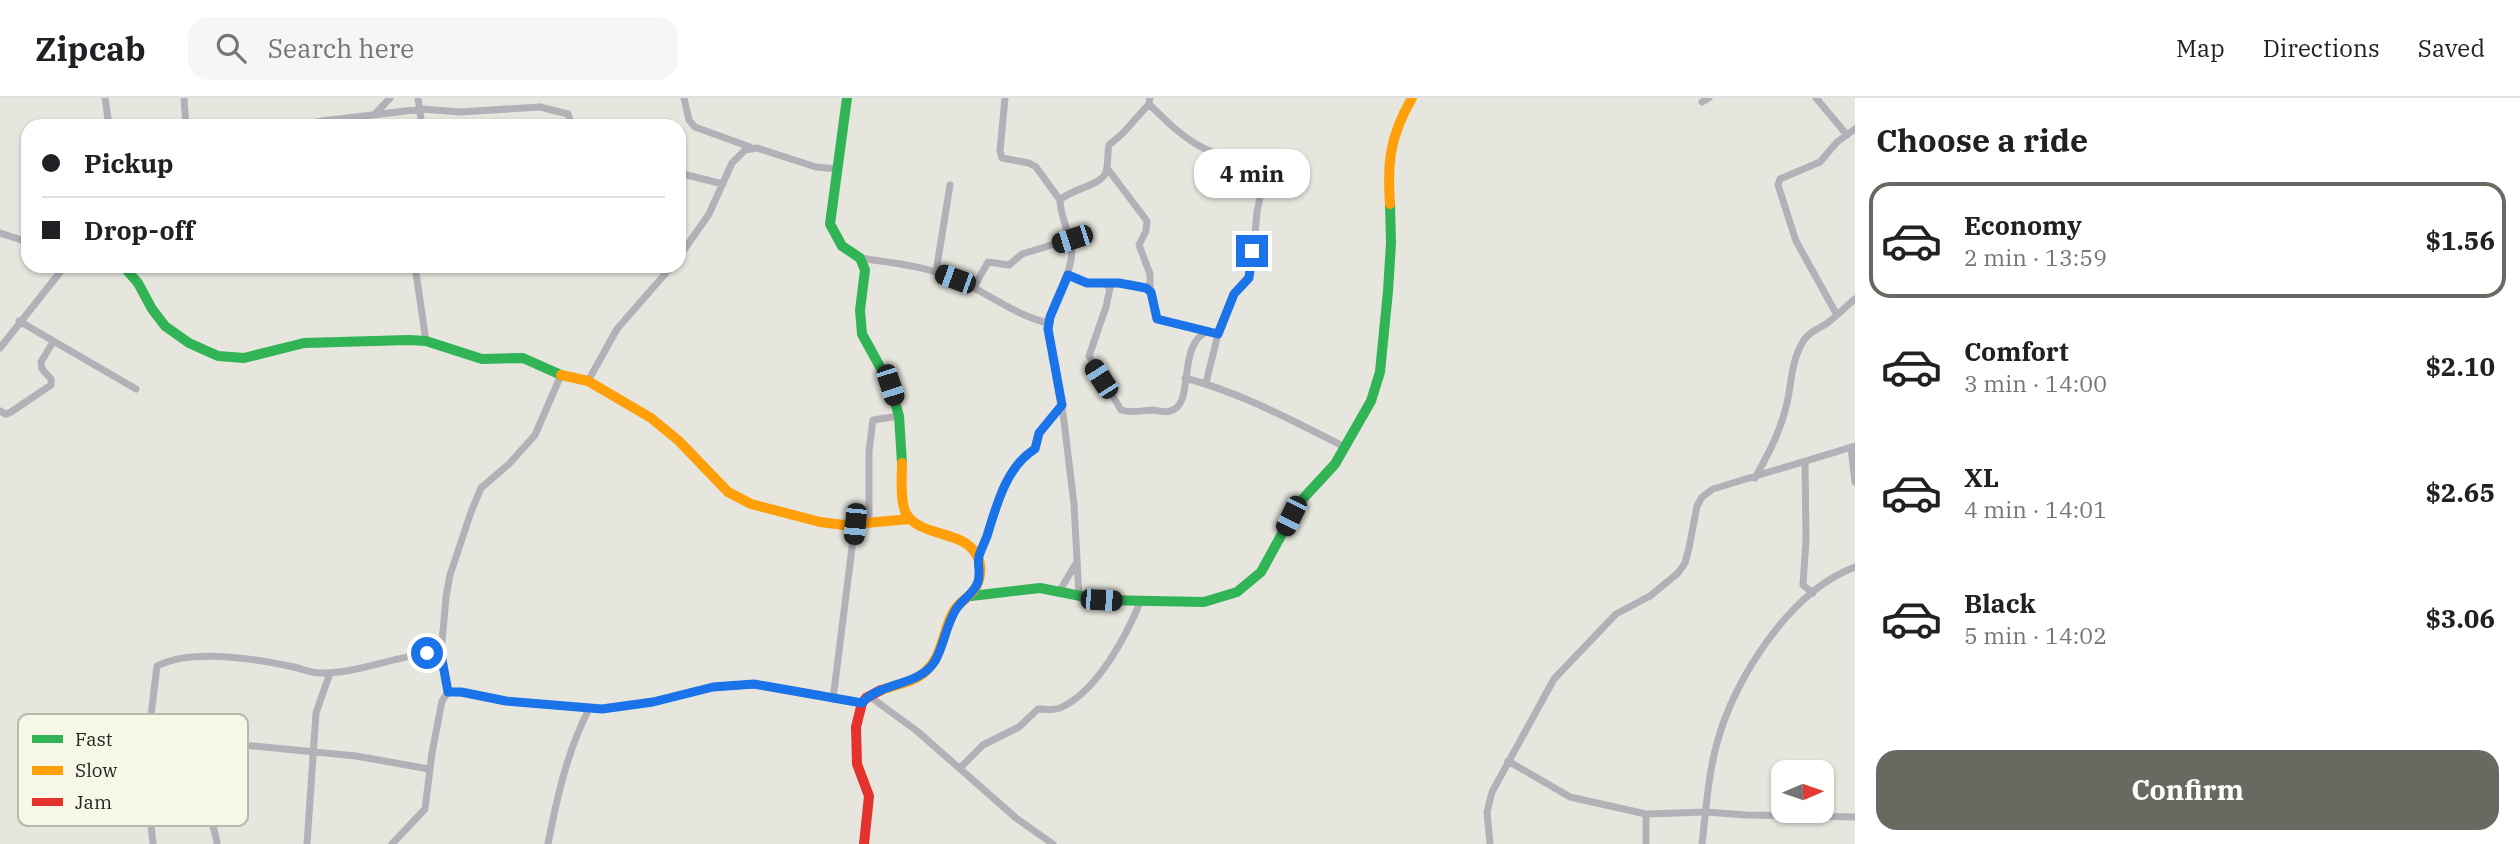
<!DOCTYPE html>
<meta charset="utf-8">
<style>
body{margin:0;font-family:"IBM Plex Serif",serif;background:#f6f6f6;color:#202124;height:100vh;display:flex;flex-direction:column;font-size:26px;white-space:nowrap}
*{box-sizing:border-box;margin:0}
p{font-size:23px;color:#757577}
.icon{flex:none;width:38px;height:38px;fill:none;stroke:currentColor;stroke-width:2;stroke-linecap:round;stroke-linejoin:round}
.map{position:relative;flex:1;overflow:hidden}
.panel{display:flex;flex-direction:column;background:#fff;width:665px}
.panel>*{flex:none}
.hud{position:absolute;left:21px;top:21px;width:665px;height:154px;border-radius:21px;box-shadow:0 2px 5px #0004;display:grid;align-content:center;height:154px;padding:0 21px;background:#fff}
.needle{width:46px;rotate:88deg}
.fabs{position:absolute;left:1771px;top:662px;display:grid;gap:14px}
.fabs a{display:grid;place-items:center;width:63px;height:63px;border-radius:14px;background:#fff;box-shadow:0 2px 5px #0004;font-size:35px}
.end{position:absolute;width:32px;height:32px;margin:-16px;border:9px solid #1a73e8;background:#fff;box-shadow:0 0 0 4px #fff}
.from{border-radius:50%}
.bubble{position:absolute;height:49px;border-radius:21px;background:#fff;box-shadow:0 2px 5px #0004;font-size:23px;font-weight:700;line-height:49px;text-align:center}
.car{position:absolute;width:21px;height:42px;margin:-21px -10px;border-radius:9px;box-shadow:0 0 5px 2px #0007;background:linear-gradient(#222 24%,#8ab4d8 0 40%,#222 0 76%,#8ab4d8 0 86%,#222 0)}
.hud b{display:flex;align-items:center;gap:24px;height:66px;font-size:26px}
.hud b+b{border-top:2px solid #e0e0e0}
.hud i{width:18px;height:18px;background:#202124}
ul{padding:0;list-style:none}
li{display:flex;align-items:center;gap:21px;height:116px;margin:0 14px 10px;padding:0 7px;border:4px solid transparent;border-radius:21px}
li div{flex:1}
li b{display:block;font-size:26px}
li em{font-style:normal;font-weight:700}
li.on{border-color:#696962}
li>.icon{width:63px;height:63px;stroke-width:1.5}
h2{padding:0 21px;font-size:32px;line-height:84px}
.cta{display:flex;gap:14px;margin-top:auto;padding:14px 21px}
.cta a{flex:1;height:80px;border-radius:21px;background:#696962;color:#fff;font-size:28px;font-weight:700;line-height:80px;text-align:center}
header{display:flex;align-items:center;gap:42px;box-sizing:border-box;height:98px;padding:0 35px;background:#fff;border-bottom:2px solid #e0e0e0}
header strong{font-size:33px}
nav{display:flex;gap:38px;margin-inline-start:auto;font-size:24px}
.search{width:490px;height:63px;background:#f6f6f6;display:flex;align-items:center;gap:18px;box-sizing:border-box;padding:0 24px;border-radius:21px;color:#757577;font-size:26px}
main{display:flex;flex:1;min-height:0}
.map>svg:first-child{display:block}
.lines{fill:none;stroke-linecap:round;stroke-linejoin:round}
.street{stroke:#b3b0b7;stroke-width:7}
.fast{stroke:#30b455;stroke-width:10}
.slow{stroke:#ff9f0a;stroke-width:10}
.jam{stroke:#e5322d;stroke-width:10}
.route{stroke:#1a73e8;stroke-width:9}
.key{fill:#f7f7e7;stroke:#b8b8ab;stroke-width:2}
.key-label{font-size:19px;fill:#262620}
</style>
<header>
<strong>Zipcab</strong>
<div class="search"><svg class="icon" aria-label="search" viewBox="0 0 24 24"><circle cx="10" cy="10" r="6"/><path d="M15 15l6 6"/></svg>Search here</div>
<nav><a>Map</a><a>Directions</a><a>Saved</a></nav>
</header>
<main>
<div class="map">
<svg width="1855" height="746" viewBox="0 0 1855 746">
<rect width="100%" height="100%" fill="#e6e6de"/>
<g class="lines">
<path class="street" d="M105,0L109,28
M184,0L186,28
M418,0L422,28
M684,0L689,22L695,29L750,49
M1005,0L1000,53L1002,60L1029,65L1036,69L1060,102
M1816,0L1847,37
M1702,4L1709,0
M1149,6C1164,21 1178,35 1196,46C1219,60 1246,62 1263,85L1257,114L1251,175L1234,196L1218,236L1206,285
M375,16L390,0
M302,28L322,23L422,11L460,14L540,9L568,16L572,28
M1107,70L1147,123L1146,133L1139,147L1150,176V193
M679,75L723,86
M0,135L28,144
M679,159L709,116L732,65L745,52L757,50L816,69L838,71
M860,160C892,165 926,168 955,181C987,194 1014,217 1048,225
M415,168L426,243
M936,174L950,87
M1068,177L1087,185L1130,186L1146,190L1151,194L1157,221L1218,236
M1103,185L1110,190L1106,209L1089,258L1121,312C1132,316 1143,312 1154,312C1159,313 1165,315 1170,313C1196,307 1176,250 1206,234
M974,189L988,164L1009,167L1022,156L1071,141
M1837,217L1796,143L1778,87L1780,81L1820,64L1837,44L1855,31
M19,223L136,291
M0,250L65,168
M1185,280C1242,295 1293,323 1345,349
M588,283L617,231L672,168
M0,313L6,316L11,314L51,287V281L42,271L41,264L53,244
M1851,350L1855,384
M1805,365L1806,441L1803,487L1813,495
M1755,380C1769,355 1781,332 1787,305C1792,283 1791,262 1804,242C1809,234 1818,231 1826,226C1836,219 1845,209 1855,201
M869,424V353L873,322L899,318
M979,460C994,422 999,374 1035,351L1039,335L1062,308
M1059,494L1075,467
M1079,499L1074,406L1062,307L1048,231C1049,207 1067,186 1071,162C1075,140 1060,123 1060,102C1071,91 1099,88 1105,76C1109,68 1107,55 1109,47L1123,35L1149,6L1150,0
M448,594L441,556L446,499L450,477L471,414L481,390L509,366L535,337L561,277
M869,598L917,633L1016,720L1053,746
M833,601L855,426
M1508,663L1570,699L1646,716L1706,714L1746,717L1855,719
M960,670L983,647L1019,629L1038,611C1046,611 1052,613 1060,610C1097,594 1127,537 1141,502
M1646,716V746
M153,746L146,682V658L157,568C192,550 257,561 294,569C303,571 311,575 320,575C362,576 400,554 441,556
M217,746C216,735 211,725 210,714C207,694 207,659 222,645L356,658L429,671
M307,746L316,615L330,575
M392,746L425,711L432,655L442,603L448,594L475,596L506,603L602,611L653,604L713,589L754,587L862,605
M548,746C557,699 567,654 589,611
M1490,746L1487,714L1492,694L1554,581L1616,516L1650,498L1678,475L1685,465L1689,450L1697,408L1702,399L1713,391L1855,348
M1702,746C1706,712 1708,678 1717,645C1734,581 1790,493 1855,469"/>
<path class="fast" d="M847,0L830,126L842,148L860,160L865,172L860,212L862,236L890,287L899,318L902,365
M123,168L138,185L152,211L165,228L189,245L218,258L244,260L304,245L409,242L426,243L482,261L523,260L561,277
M971,498L1040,490L1101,502L1204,504L1237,494L1261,474L1299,405L1335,366L1371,303L1380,274L1388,193L1391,145L1390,106"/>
<path class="slow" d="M1390,106C1387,64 1390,38 1412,0
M561,277L588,283L651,320L679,343L728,394L751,406L820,424L844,427L910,421
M881,592C895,587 914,584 925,574C944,557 942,531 955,511C963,501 975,496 979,482C981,474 981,464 976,456C962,431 917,440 905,413C900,400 902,379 902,365"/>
<path class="jam" d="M864,746L869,698L857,666L856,629L862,605L866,600L881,592"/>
</g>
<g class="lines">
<path class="route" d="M427,555L441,556L448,594H461L506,603L602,611L653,604L713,589L754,586L862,605C881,583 919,589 935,563C944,547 946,528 955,513C961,501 973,498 978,484C981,475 977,466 979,458C981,451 985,444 987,438C997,406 1006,369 1035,351L1039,335L1062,307L1048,231L1050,219L1068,177L1087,185H1119L1146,190L1151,194L1157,221L1218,236L1234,196L1249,180L1252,153"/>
</g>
<rect x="18" y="616" width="230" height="112" rx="10" class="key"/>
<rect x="32" y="637" width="31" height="8" fill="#30b455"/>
<rect x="32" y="668" width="31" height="9" fill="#ff9f0a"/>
<rect x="32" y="700" width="31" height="8" fill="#e5322d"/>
<g class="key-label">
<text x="75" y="648">Fast</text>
<text x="75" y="679">Slow</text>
<text x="75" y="711">Jam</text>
</g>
</svg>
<div class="fabs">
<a><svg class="needle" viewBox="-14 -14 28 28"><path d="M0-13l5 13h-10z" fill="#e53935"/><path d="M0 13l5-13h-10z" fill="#757577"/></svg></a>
</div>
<i class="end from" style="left:427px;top:555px"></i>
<i class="end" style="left:1252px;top:153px"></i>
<div class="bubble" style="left:1194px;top:51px;width:116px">4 min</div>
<i class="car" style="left:1072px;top:141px;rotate:252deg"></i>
<i class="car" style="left:955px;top:181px;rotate:290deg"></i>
<i class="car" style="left:1101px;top:281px;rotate:327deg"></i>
<i class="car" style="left:890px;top:287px;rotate:162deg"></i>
<i class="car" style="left:1291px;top:418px;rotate:206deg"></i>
<i class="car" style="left:855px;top:426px;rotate:185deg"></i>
<i class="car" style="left:1101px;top:502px;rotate:93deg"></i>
<div class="hud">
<b><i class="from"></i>Pickup</b>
<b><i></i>Drop-off</b>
</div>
</div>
<section class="panel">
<h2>Choose a ride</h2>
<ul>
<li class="on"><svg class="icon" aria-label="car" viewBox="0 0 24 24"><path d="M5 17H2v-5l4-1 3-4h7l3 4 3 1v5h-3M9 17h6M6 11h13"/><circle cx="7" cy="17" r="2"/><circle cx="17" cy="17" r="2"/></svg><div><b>Economy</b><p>2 min · 13:59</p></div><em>$1.56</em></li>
<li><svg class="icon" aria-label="car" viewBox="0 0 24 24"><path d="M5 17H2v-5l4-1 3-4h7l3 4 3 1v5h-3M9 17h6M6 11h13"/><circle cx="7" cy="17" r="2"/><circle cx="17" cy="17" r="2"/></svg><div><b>Comfort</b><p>3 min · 14:00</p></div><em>$2.10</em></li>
<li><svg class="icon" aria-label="car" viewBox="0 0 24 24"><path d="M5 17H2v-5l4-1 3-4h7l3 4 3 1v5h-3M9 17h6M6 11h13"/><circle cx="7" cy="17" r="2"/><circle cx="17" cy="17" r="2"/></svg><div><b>XL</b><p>4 min · 14:01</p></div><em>$2.65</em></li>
<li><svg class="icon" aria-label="car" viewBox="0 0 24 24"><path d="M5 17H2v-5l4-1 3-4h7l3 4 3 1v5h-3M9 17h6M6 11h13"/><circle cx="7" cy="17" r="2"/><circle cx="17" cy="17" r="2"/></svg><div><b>Black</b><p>5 min · 14:02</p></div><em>$3.06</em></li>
</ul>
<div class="cta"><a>Confirm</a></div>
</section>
</main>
